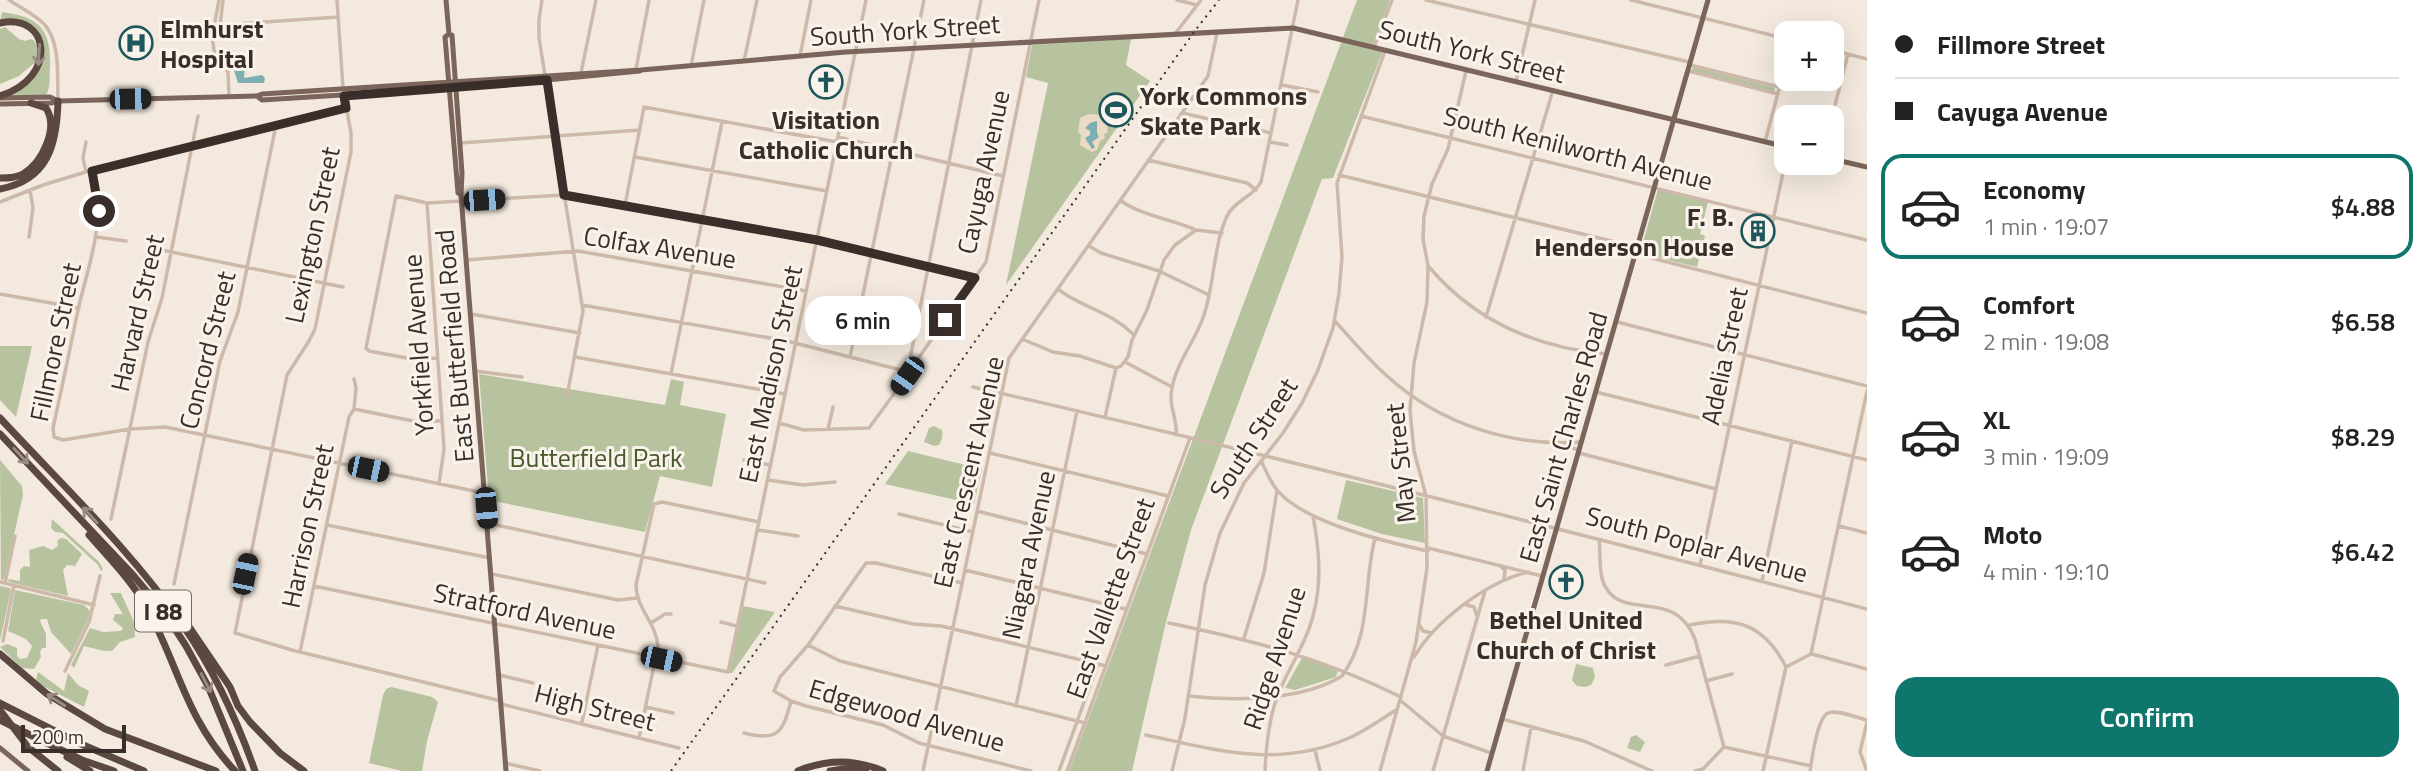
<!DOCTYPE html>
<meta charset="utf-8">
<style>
body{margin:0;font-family:"Titillium Web",sans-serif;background:#f6f6f6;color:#222;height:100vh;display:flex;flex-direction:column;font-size:26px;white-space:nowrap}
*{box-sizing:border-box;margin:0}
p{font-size:23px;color:#767676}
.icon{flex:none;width:38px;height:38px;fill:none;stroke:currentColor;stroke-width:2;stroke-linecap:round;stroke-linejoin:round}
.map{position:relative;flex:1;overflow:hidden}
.sheet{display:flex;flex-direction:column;background:#fff;width:560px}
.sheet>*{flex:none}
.banner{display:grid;align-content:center;height:154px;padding:0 28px;background:#fff}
.controls{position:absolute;left:1774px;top:21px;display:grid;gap:14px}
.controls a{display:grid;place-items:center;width:70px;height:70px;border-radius:14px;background:#fff;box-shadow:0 7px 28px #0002;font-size:35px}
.scale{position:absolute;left:21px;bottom:18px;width:105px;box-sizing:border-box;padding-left:7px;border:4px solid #392e2a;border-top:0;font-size:19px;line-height:24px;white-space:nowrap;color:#392e2a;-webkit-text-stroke:5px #faf3eb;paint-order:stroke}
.end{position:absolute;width:32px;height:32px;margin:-16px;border:9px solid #392e2a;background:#fff;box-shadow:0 0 0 4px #fff}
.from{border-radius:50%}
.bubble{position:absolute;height:49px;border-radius:21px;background:#fff;box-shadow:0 7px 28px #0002;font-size:23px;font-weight:600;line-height:49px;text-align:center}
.car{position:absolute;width:21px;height:42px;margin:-21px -10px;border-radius:9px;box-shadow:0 0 5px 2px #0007;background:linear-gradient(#222 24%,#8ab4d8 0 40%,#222 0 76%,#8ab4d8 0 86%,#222 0)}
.banner b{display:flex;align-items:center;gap:24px;height:66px;font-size:26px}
.banner b+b{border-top:2px solid #e0e0e0}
.banner i{width:18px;height:18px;background:#222}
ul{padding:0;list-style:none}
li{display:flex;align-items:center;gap:21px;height:105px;margin:0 14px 10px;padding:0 14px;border:4px solid transparent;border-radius:21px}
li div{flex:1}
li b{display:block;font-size:26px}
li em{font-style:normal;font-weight:600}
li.current{border-color:#0f766e}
li>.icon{width:63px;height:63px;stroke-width:1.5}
.button{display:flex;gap:14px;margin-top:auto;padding:14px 28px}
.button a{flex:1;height:80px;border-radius:21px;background:#0f766e;color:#fff;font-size:28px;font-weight:600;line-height:80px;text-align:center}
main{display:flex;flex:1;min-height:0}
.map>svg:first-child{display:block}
.green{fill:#b6c39e}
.plaza{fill:#ebdac5}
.water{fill:#7dafb1}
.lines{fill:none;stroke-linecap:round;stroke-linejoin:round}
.minor{stroke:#ccb9aa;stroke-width:3.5}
.major{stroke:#7b655b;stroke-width:5}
.highway{stroke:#5a4841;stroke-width:7}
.rail{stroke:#392e2a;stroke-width:2;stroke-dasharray:2 5;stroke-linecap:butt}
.highway-bridge{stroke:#5a4841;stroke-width:7}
.oneway{stroke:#9a8c85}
.route{stroke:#392e2a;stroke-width:9}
.labels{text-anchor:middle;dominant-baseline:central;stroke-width:6;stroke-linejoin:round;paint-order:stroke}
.shield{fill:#faf3eb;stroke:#736964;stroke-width:2}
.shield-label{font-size:24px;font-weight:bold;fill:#392e2a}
.poi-label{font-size:26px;font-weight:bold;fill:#392e2a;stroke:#faf3eb;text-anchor:start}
.street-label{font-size:26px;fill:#392e2a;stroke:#faf3eb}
.park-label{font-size:26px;fill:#48582d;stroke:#faf3eb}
</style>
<main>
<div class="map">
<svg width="1867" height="771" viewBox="0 0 1867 771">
<rect width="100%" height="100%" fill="#f3e9de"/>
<path class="green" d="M1357,0H1390L1372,48L1383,51L1333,178L1322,179L1191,530L1166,622L1132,771H1069Z
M2,12C40,17 51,29 50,67C49,77 51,87 46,95L9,96C27,87 38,77 43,58L31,28L0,22Z
M5,27L19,39L25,41L31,39C41,44 37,55 36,65L33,64L19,76L0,84V29Z
M1131,39L1126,65L1150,81L1006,285L1048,83L1026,77L1032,45Z
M1693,67L1775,88L1774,92L1692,71Z
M1658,189L1708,202L1700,234L1705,236L1697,267L1640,253Z
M0,346H32L16,417L0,400Z
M479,374L665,405L671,379L684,382L680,405L726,414L712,487L660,476L645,532L489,500Z
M934,426L942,430C943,436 942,440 939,445L934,446L924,442L929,428Z
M908,451L982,469L974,504L885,484Z
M0,460L22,486L23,495L4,579L1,580Z
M1346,480L1423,498L1425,543L1382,534L1337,519Z
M52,519L99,562L103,569L101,571L98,565L63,533L55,532L51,528Z
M61,538L66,539L82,554L75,566L67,565L63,570L68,596L9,582L8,579L20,581V570L24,566L30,567L29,550L43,546L52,550L58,546L57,541Z
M0,586L10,588L11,591L0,640Z
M15,590L84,605L90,611L87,622L71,654L51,632L47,619H41L40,621L46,634V648H42L40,652L41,657L34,669L22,668L0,647L7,644L17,648V656L20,659L27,658L32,646L26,639L8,631Z
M110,593H121L134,622L135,637L120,642L112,651H104L84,646L74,668L71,665L90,628L103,632L121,631L123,628L113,620L115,614H123Z
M743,606L775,612L732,673H729Z
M1302,658L1338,670L1336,677L1295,690L1285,688Z
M1576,664L1593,668L1595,677L1591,685L1585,687L1577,686L1572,680Z
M38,672L64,691L68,673L78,685L89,691L84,707L41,685L36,679Z
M391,687L432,697L438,702L427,741L422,771H402L369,763L383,695L386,689Z
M1636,735L1645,742L1640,752L1627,748L1631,737Z"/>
<path class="plaza" d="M1089,114L1101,115L1106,120L1105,124L1108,127L1107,133L1104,134L1105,138L1100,141L1097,150L1092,152L1080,145L1081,135L1078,132L1080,118Z"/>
<path class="water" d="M224,49L233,50L235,61L245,65L244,78L262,75L265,78L264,83H238L232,64L223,52Z
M1097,121V133L1099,137L1092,142L1095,147L1092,149L1085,138L1090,135V131L1085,128L1090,123Z"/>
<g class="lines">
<path class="minor" d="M9,0C21,8 36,15 45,25C61,44 57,78 58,101
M219,0L212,37L214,50L228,72L229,97
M223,0L220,25L338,17
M337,0L343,88
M542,0L539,19V38L583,311L567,396
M1177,0L1197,5
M1426,0L1689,62
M1631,0L1787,39
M1175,34L1201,0
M1374,47L1392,0
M1832,50L1867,59
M800,56L811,0
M744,61L757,0
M1690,65L1779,87
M691,66L704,0
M636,69L649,0
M1689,71L1778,94
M581,73L596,0
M1516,81L1535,0
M1282,85L1318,92
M344,95L351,133V152L315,329L309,341L287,375L235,633L292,650L501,701
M1182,113L1271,133
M1361,116L1867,240
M1832,117L1848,54
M838,137L1003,176
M86,142L83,158L86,172
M1270,142L1287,145
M1765,142L1787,59
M460,143L640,130
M635,157L827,191
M1148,160L1247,183L1256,190
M92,171C105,230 91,254 78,310C70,349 62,388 53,428L54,437L63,440L130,429L165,427L484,493
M1339,175L1636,247
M1121,201C1143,216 1171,219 1196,230
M0,202L43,185L86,172L346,108
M427,203L444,449L439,484
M625,205L644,107L837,142
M29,237L33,208L30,190
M97,237L126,241
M1089,246L1101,253L1159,271L1209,295
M152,248L343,287
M1636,254L1867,313
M466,260L578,251L806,291
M1429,267C1475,321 1537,348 1607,354
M1059,290C1085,309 1110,311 1134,335
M0,294L79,308
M582,305L787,341L901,370L908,369L981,0
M471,314L580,333
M1486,317L1553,90
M1335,321C1352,340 1368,359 1387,376C1440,424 1511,447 1582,442
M1617,322L1867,386
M1022,339L1053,352L1080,356L1116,368
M575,357L785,394
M850,357L924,0
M437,358L412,359L369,351L366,348L396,196L427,203L564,195L817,240L976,278
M1125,362L1172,387
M1116,368L1121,366L1128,357L1132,340L1147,310L1164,260L1175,245L1196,230L1222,233
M475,371L522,377
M671,374L722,122
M354,379L356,388L354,409
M973,387C1273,455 1570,531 1867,609
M1596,392L1867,460
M354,409L413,421H442
M1105,417L1116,368
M779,423L804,430L869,428L907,376L908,369L915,363L986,262L1039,0
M828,429L833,407
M1176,435C1178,419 1168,407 1172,388C1177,361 1196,340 1204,315C1215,282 1213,247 1227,216C1235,200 1253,197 1261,182L1298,0
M1560,444L1579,450
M990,453L1168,496
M1579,453L1716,489
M744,460L770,465
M1261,461C1266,470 1270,482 1277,490C1304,523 1387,542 1428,551
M768,480L803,485L835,482
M977,511L1147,554
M899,514L973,532
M111,519L148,342L162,298L198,116
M487,523L765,583
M327,525L490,558
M1839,526L1867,533
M758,530L798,536
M1599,540C1601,555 1598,575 1606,588C1626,621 1674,587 1695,639L1724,747
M1428,548L1542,576
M1700,565L1787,154
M1500,566L1505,570L1504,579
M965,570L1126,609
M492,574L618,600L637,598
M1762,581L1792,441
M0,582L94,605
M5,583L15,536
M962,583L876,563H866L808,645L780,677L774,691L791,701L806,706L883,725L919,743L1031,771
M174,584L220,361L238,312L276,125
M314,586L728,672L866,0
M1467,605L1474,607L1477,616
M835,606L913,624L941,626L1106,666
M721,622L737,626
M651,623L665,614H671
M1169,623C1255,641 1322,658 1401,697
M1690,625C1735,615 1764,624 1786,667
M1420,626L1423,631L1432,633
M1244,638L1264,573L1277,490
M3,641L14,585
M808,645L840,661L1085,723
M300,652L349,417L354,409
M1812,654L1867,669
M1414,657C1436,620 1487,582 1528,572
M1666,665L1700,656
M65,671L89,622L100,576
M499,675L533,683
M1706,681L1732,674
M1188,696C1234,701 1302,701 1342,676C1372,635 1363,585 1375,538
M1400,700L1443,736L1491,753
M501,704L679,748
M1016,706L1077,411
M646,707L673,713
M1502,719L1584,741L1652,771
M582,722L598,645
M744,733C778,742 783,732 791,701
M1146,735C1217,750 1278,769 1349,738C1365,731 1380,720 1396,710
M639,738L658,646C656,623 636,608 636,585L654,504L662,502L759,522
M1724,747L1811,766
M1315,750L1320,771
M505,763L540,771
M923,771L1009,358L1208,76L1217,33
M1059,771L1098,664
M1067,771L1190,438
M1172,771L1185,718L1205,585L1220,533L1244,483L1283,433L1302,403L1318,370L1333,328L1339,293L1342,257L1337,183L1385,51
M1265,771C1266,746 1269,720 1277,697C1288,668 1307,643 1314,612C1322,580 1319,548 1313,516
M1380,771L1416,642L1427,568L1426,496L1414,451L1410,410L1414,363L1427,302L1428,266L1423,239L1424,216L1432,184L1448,149L1466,71
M1433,771L1485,591
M1523,771L1531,727
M1695,771L1703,769L1724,747
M1763,771L1786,667L1811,654L1867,391
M1810,771C1812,759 1817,718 1828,713C1838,709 1857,718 1867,720
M1867,771L1860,752L1867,722"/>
<path class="major" d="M446,0L449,34L452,35L462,173L461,195L506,771
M449,34L445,37L458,193L461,195
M257,96L262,100L485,86L640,71
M0,98L50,97L58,101L257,96L262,94L641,70L846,52L1293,28L1787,147
M0,104L51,103L58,101
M1832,159L1867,167
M0,748L28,771
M1487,771L1708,0"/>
<path class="highway" d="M0,23C50,12 59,78 0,96
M0,178C8,178 16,178 23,174C42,163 59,128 46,108L31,103
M0,189C48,180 57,145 58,101
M0,418C63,486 132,551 184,627C215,672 237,720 255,771
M0,434L133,575L164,612L186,646L208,686L243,771
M89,535C109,558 131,580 146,606C179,666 185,718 235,771
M177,609L230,687L238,706L250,722L280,753L304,771
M0,654L47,694L105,729L216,771
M0,703L81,744L144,771
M0,710L28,747L58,771
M26,733L82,760L114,771
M67,757L90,771
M798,771C826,759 855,759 883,771
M830,771L851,768L866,769"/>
<path class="rail" d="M671,771L1194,32L1219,0"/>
<path class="highway-bridge" d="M0,720L26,733"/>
</g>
<defs><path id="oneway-shaft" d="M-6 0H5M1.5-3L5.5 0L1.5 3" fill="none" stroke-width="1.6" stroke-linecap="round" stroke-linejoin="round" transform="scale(1.75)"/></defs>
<g class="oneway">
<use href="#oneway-shaft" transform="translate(39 55) rotate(94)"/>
<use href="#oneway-shaft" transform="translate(21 456) rotate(47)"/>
<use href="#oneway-shaft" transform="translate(90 515) rotate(-133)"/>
<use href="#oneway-shaft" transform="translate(206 683) rotate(63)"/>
<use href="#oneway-shaft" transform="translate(56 700) rotate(-147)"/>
</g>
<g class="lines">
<path class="route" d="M99,211L92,171L346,108L344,96L547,80L564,195L817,240L975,278L945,320"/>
</g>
<defs>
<symbol id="hospital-ring" viewBox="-11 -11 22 22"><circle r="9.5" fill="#faf3eb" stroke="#1e575b" stroke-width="1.5"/><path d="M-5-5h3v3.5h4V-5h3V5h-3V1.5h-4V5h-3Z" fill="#1e575b"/></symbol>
<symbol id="church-ring" viewBox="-11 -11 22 22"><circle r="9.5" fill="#faf3eb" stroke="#1e575b" stroke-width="1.5"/><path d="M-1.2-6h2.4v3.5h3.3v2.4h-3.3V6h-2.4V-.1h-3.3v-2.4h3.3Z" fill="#1e575b"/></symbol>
<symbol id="stadium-ring" viewBox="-11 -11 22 22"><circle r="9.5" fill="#faf3eb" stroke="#1e575b" stroke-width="1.5"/><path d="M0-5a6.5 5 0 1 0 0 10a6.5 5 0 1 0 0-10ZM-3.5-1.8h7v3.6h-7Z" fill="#1e575b"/></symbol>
<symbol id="building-ring" viewBox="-11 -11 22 22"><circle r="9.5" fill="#faf3eb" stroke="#1e575b" stroke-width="1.5"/><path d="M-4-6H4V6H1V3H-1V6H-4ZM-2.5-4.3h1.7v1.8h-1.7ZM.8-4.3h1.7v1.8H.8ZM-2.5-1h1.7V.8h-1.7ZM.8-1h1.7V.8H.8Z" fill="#1e575b"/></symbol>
</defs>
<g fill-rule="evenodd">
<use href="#hospital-ring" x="117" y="24" width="38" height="38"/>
<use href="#church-ring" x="807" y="63" width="38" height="38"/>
<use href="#stadium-ring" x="1097" y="91" width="38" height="38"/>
<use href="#building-ring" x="1739" y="212" width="38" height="38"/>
<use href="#church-ring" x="1547" y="563" width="38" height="38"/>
</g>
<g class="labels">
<rect class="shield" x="135" y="590.5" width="56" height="41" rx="5"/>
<g class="shield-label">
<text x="163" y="611">I 88</text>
</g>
<g class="poi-label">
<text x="160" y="28">Elmhurst<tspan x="160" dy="30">Hospital</tspan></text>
<text x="1140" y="95">York Commons<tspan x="1140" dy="30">Skate Park</tspan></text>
<text x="826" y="119" text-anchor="middle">Visitation<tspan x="826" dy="30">Catholic Church</tspan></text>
<text x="1734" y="216" text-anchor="end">F. B.<tspan x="1734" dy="30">Henderson House</tspan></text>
<text x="1566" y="619" text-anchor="middle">Bethel United<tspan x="1566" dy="30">Church of Christ</tspan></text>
</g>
<g class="street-label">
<text transform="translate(905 30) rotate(-4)">South York Street</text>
<text transform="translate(1472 51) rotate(14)">South York Street</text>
<text transform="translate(1578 148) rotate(14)">South Kenilworth Avenue</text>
<text transform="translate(983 172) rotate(-78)">Cayuga Avenue</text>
<text transform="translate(312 235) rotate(-78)">Lexington Street</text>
<text transform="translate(660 247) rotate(9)">Colfax Avenue</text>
<text transform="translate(137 313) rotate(-77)">Harvard Street</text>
<text transform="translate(55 342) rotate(-78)">Fillmore Street</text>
<text transform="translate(418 345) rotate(-94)">Yorkfield Avenue</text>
<text transform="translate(454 346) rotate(-95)">East Butterfield Road</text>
<text transform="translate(207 350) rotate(-76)">Concord Street</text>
<text transform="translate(1724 356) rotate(-78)">Adelia Street</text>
<text transform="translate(770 374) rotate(-78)">East Madison Street</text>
<text transform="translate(1563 437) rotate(-74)">East Saint Charles Road</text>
<text transform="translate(1253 438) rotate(-57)">South Street</text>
<text transform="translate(1400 463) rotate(-96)">May Street</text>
<text transform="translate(968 472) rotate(-77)">East Crescent Avenue</text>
<text transform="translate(307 526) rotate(-78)">Harrison Street</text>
<text transform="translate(1697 544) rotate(15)">South Poplar Avenue</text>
<text transform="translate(1028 555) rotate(-78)">Niagara Avenue</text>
<text transform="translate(1110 598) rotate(-70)">East Vallette Street</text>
<text transform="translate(525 611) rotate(12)">Stratford Avenue</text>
<text transform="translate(1274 658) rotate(-72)">Ridge Avenue</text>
<text transform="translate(595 707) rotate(14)">High Street</text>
<text transform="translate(907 715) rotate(16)">Edgewood Avenue</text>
</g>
<g class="park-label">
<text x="596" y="457">Butterfield Park</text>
</g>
</g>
</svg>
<div class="controls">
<a>+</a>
<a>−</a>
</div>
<div class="scale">200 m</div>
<i class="end from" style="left:99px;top:211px"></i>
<i class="end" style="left:945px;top:320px"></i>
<div class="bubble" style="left:805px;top:296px;width:116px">6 min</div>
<i class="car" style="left:130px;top:99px;rotate:89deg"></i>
<i class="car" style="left:484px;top:200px;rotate:86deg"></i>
<i class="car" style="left:907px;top:376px;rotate:215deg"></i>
<i class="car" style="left:368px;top:469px;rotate:102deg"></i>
<i class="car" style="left:486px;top:508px;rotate:175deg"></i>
<i class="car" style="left:245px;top:574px;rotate:12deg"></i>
<i class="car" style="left:661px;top:659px;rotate:102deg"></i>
</div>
<section class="sheet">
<div class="banner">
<b><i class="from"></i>Fillmore Street</b>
<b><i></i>Cayuga Avenue</b>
</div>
<ul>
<li class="current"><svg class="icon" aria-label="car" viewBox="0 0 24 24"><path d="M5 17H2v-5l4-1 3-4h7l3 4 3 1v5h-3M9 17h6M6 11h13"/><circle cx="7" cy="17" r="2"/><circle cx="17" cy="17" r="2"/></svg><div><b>Economy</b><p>1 min · 19:07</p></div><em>$4.88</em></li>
<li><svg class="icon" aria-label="car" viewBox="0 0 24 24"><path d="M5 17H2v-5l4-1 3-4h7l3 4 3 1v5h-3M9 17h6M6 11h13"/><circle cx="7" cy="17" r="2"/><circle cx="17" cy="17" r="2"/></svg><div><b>Comfort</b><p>2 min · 19:08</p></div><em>$6.58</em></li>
<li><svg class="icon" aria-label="car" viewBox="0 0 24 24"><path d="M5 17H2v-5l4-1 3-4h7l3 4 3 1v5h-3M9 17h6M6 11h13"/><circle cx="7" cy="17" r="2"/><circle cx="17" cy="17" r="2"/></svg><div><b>XL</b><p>3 min · 19:09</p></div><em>$8.29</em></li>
<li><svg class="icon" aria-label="car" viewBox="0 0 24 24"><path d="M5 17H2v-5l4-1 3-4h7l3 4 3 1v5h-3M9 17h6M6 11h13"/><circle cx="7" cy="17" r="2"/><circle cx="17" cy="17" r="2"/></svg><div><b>Moto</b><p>4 min · 19:10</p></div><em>$6.42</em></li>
</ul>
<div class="button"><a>Confirm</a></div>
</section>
</main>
